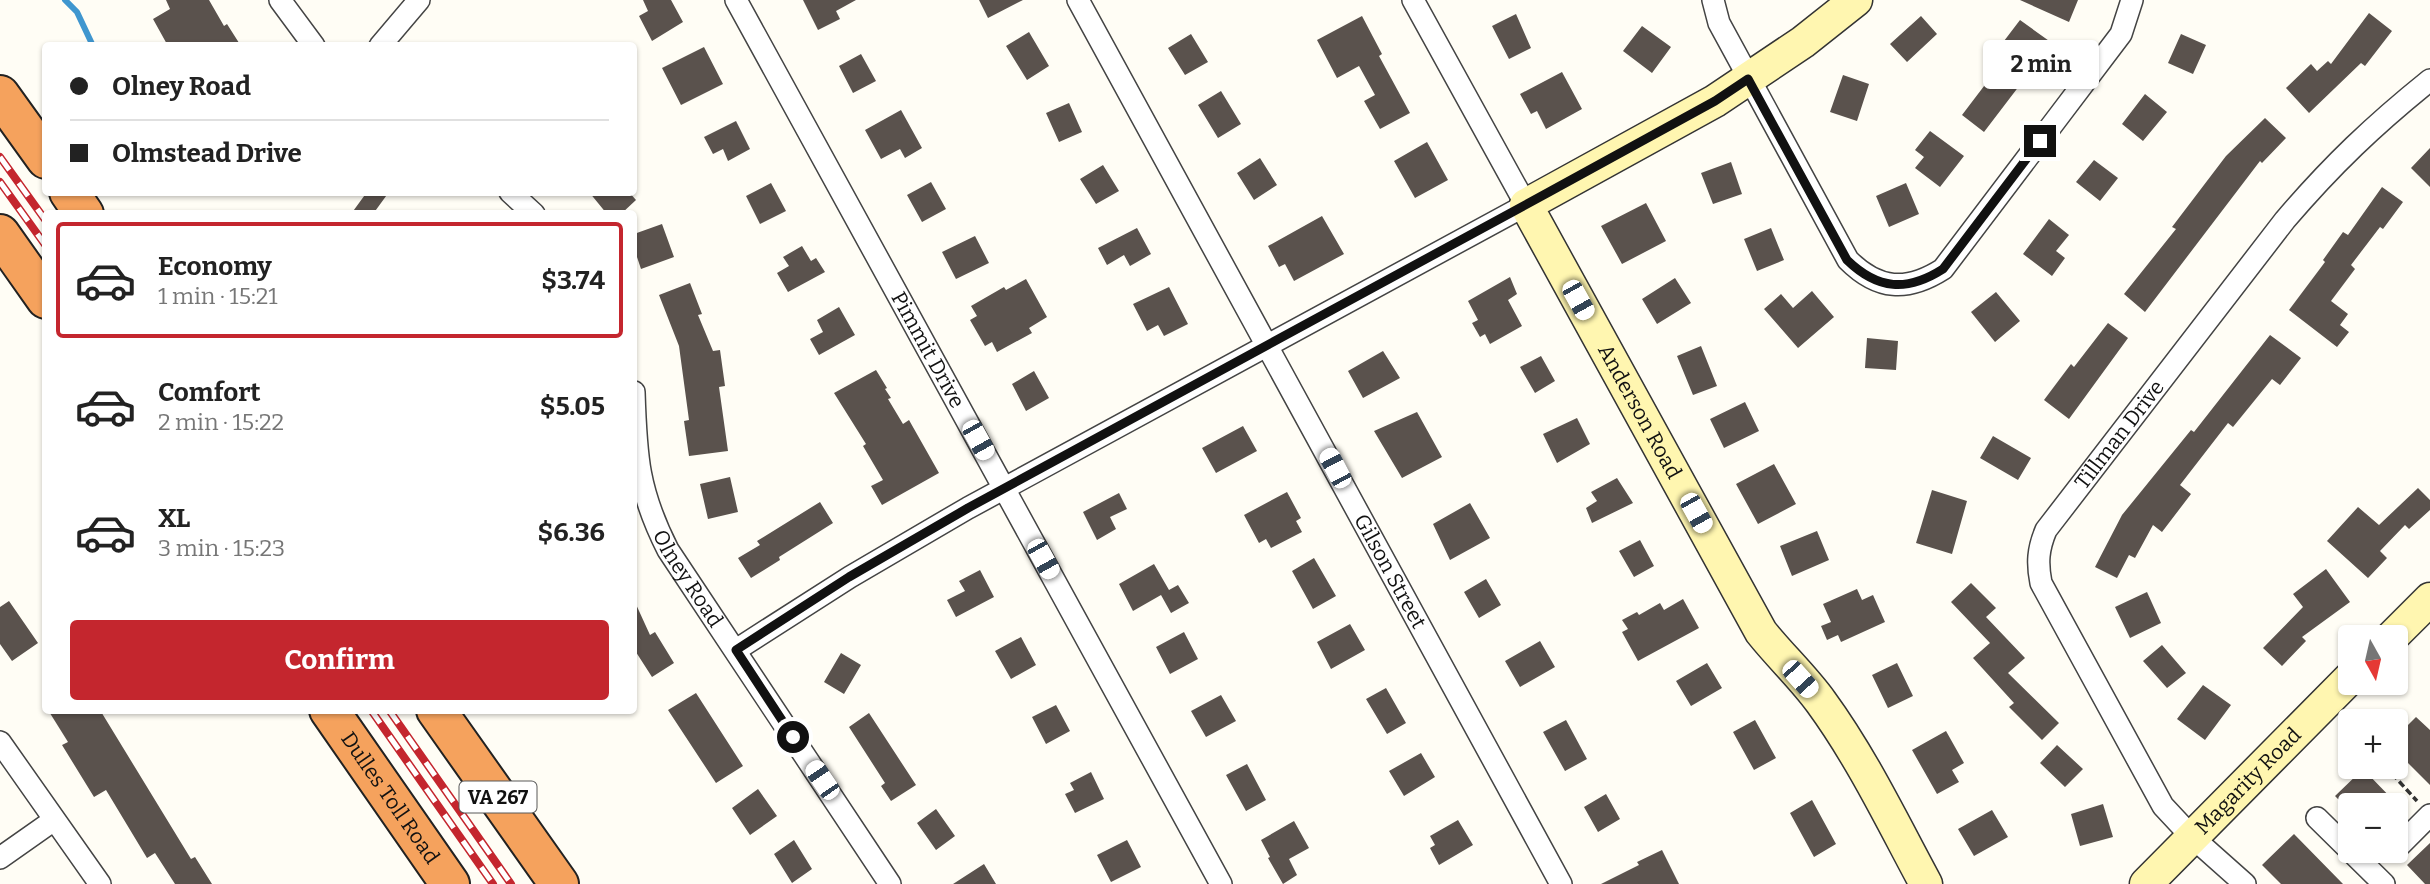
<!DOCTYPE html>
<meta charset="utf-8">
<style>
body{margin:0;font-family:Bitter,serif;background:#f2f2f2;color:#222;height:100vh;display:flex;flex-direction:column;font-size:26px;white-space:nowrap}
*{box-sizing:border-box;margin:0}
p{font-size:23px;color:#767676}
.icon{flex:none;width:38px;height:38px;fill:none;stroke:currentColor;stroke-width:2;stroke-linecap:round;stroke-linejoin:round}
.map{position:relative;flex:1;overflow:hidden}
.panel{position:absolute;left:42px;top:210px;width:595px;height:504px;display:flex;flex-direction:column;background:#fff;border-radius:7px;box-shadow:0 2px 5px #0004}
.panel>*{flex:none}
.banner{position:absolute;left:42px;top:42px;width:595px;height:154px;border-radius:7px;box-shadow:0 2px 5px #0004;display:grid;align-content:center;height:154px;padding:0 28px;background:#fff}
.needle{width:46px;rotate:172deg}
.controls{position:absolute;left:2338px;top:625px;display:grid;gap:14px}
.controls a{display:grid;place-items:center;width:70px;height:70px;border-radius:7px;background:#fff;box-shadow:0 2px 5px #0004;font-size:35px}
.end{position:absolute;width:32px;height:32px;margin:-16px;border:9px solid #111;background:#fff;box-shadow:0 0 0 4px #fff}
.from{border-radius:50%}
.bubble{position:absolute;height:49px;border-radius:7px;background:#fff;box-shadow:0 2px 5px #0004;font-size:23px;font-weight:700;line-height:49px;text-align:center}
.car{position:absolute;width:21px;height:42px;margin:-21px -10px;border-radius:9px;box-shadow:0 0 5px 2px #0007;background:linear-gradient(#fff 24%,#345 0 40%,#fff 0 76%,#345 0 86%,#fff 0)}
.banner b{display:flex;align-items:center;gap:24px;height:66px;font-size:26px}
.banner b+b{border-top:2px solid #e0e0e0}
.banner i{width:18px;height:18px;background:#222}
ul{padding:12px 0 0;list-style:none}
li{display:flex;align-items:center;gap:21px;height:116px;margin:0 14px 10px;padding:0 14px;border:4px solid transparent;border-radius:7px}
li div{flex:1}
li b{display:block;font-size:26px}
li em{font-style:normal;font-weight:700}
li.selected{border-color:#c4262e}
li>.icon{width:63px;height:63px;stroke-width:1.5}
.button{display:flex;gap:14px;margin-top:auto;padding:14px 28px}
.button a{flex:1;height:80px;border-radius:7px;background:#c4262e;color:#fff;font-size:28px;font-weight:700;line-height:80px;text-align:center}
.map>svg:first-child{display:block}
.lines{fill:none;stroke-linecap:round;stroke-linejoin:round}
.stream{stroke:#3f96cf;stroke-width:6}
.building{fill:#5a524d}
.street-casing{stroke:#444;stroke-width:24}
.secondary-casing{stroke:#333;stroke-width:35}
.highway-casing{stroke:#222;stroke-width:42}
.path{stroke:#333;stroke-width:3.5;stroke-dasharray:7 3.5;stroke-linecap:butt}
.street{stroke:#fff;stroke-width:21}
.secondary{stroke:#fff6b0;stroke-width:32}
.highway{stroke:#f5a25d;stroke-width:38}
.rail-casing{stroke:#c4262e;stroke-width:8}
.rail{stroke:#fff;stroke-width:5;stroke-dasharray:16;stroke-linecap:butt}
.route{stroke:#111;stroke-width:9}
.labels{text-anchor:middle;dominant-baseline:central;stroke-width:7;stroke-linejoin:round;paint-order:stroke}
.shield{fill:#fff;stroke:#585858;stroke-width:2}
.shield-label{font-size:19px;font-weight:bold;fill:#111}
.street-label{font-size:21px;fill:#111;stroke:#fff}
</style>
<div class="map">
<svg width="2430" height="884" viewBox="0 0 2430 884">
<rect width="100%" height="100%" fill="#fffdf5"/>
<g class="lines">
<path class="stream" d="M65,0L77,12L93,46"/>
</g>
<path class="building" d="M166,0H209L224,26L227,24L241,46H168L153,19L170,9Z
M643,0H671L683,22L652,41L639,16L648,11Z
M803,0H856L836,11L840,19L818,30Z
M979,0H1023L988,18Z
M2020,0H2078L2069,22Z
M2369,13L2392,31L2365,66L2361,63L2309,113L2286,88L2311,64L2317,71L2328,61L2331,64Z
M1516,14L1531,48L1509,59L1492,26Z
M1362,16L1382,54L1379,56L1410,113L1380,129L1364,101L1375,95L1359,66L1337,78L1317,40Z
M1921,16L1937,34L1907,62L1890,44Z
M2020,20L2052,43L1984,132L1962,115L1997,69L1988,62Z
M1642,26L1671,47L1652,73L1623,51Z
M1029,32L1049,66L1027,80L1006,46Z
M1191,34L1208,62L1185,75L1168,48Z
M2181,34L2206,45L2193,74L2168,63Z
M704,47L723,84L681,105L662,68Z
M861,54L876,81L853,93L839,66Z
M1562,72L1582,109L1546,129L1537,111L1531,114L1520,94Z
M1843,75L1869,84L1857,121L1830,112Z
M1221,91L1241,124L1218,138L1198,105Z
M2145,94L2167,112L2143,141L2122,124Z
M1069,103L1082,132L1059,142L1046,113Z
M901,110L922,148L905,158L900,149L881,159L865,130Z
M2265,118L2286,138L2262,163L2260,161L2145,312L2124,294L2176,229L2172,227L2226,156Z
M736,121L750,149L728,161L723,149L713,154L704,137Z
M1930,131L1964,156L1940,187L1915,168L1924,157L1915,150Z
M1427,142L1448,180L1415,198L1394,161Z
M2430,148V187L2411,168Z
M1260,158L1277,185L1254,200L1237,173Z
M2094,160L2118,178L2100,201L2076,182Z
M1731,162L1742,194L1713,204L1701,173Z
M1103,165L1119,191L1096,204L1080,179Z
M931,182L946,209L922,222L907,195Z
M771,183L786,211L760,224L746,196Z
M1906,183L1919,214L1889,227L1876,196Z
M2382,187L2403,202L2383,229L2380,227L2351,265L2355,269L2331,301L2348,314L2340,325L2349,332L2337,347L2289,310L2325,262L2323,260L2343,232L2348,235Z
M367,192H389L373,214H351Z
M589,192H629L636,200L621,214H607Z
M1646,203L1666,241L1622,264L1601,226Z
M1322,216L1344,254L1294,281L1285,264L1279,267L1268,246Z
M2049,219L2069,235L2056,251L2065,258L2052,276L2023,254Z
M662,224L674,257L641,269L634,248V234Z
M1137,228L1151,254L1130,266L1124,255L1107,265L1098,248Z
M1771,228L1784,260L1757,271L1744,239Z
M975,236L989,263L956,279L942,252Z
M802,246L811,261L816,258L825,272L788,292L777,273L789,266L783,257Z
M1510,277L1517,294L1508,300L1522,326L1490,344L1485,334L1480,337L1472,323L1478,320L1468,301Z
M1675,278L1691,303L1657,324L1642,299Z
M1026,279L1047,317L1029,328L1032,333L997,352L992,342L985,346L970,320L977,316L971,306L1004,287L1006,290Z
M690,283L702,314L698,315L713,351L720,350L725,386L719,387L728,451L689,456L684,421L689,420L679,346L659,295Z
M1169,287L1188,324L1164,336L1158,325L1147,331L1133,304Z
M1812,291L1834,317L1798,348L1764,309L1781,294L1793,308Z
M1996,292L2020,321L1995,342L1971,312Z
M839,307L855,335L819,355L810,339L823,332L817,320Z
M2108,323L2128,338L2069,419L2044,400L2071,364L2074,367Z
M2270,335L2301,358L2280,385L2272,379L2233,427L2228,423L2180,485L2191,494L2162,532L2153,525L2135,558L2129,555L2117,578L2095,567L2122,515L2191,430L2194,432Z
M1867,338L1898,341L1896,370L1865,368Z
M1701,346L1717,386L1693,395L1677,356Z
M1383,351L1400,378L1363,398L1348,371Z
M1541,356L1555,381L1535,393L1520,367Z
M876,370L887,388L885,389L891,398L888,399L903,424L909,420L939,473L882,505L871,486L883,480L863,446L866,444L834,393Z
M1034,371L1049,398L1026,411L1012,384Z
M1745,402L1759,431L1724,448L1710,419Z
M1417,412L1442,457L1402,478L1374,431Z
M1577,418L1590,444L1557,463L1543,434Z
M1243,426L1257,451L1216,473L1202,448Z
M1993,436L2031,458L2018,480L1980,458Z
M1774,464L1796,504L1758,524L1736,484Z
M730,477L738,512L708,519L700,484Z
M1617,478L1633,503L1592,523L1586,508L1597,501L1591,492Z
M2418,488L2430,500V510L2409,529L2405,525L2380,551L2387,558L2368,578L2327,541L2358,507L2379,525Z
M1932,490L1967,501L1952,554L1916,543Z
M1287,492L1301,518L1296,521L1302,532L1271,548L1266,539L1259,543L1244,515Z
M1119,493L1127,509L1110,517L1116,529L1097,540L1083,512Z
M820,502L833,523L779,557L780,560L751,578L738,558L760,545L757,541Z
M1470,503L1490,538L1450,560L1433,524Z
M1817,531L1829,560L1792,576L1780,546Z
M1640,540L1654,566L1634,577L1619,551Z
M1314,558L1336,596L1313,609L1292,571Z
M1154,564L1169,590L1178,585L1189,603L1171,613L1161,595L1133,611L1119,584Z
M2326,569L2350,602L2302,637L2306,641L2282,666L2263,648L2303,607L2293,594Z
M980,570L994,597L956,617L947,600L965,591L959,581Z
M1486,579L1501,605L1479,618L1464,592Z
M1971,583L1996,608L1986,617L2025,658L2008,673L2059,723L2042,740L2009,707L2014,703L1973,658L1990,643L1951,602Z
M1857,589L1862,600L1873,595L1885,622L1841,642L1838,635L1827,640L1821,626L1831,622L1823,604Z
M2147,592L2161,623L2130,638L2115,607Z
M1683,599L1699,628L1638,661L1622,632L1628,629L1622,620L1637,612L1639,615L1660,603L1664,610Z
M634,600L650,635L655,632L674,663L652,677L634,649Z
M9,601L38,643L12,661L0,644V607Z
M1350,624L1365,650L1331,669L1317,642Z
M1184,632L1198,659L1170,674L1156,647Z
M1021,637L1036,665L1011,679L995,651Z
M1540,641L1555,667L1520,687L1505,661Z
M2162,645L2186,673L2167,688L2143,661Z
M841,653L861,665L844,694L824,682Z
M1707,663L1722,688L1691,706L1676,681Z
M1897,663L1913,696L1888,708L1872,675Z
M2203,685L2231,705L2205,740L2177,719Z
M1386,688L1406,723L1387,734L1366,699Z
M696,693L743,766L716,783L668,710Z
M1221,695L1236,721L1206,737L1191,711Z
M1056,705L1070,731L1046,744L1032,717Z
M48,710H100L191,859L195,857L212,884H175L155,853L147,858L106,790L94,797L62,745L68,742Z
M869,713L916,785L891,801L881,786L885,783L849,727Z
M2416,717L2430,730V785L2396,751V737Z
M1566,720L1587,759L1565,771L1543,732Z
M1755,720L1776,758L1754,770L1733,732Z
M1946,731L1964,763L1952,770L1959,782L1937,794L1912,750Z
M2057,745L2083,769L2065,787L2040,763Z
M1421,753L1435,777L1404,796L1389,771Z
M1247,764L1266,800L1246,811L1226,775Z
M2363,769L2398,805H2344L2335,796Z
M1091,772L1104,799L1075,813L1065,794L1074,790L1070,783Z
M758,789L777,816L750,835L732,808Z
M1606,794L1620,819L1598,832L1584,807Z
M1812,800L1836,844L1814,857L1790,813Z
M2103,804L2113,837L2080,846L2071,814Z
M936,809L955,836L936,850L917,823Z
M1992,810L2008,837L1974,856L1958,829Z
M1458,820L1473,845L1439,865L1430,848L1435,845L1430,836Z
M1294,821L1309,848L1289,859L1297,875L1283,884L1268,858L1270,857L1261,840Z
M2294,834L2343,884H2281L2262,865Z
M794,840L812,869L792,883L774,854Z
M1127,840L1141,867L1111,882L1097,855Z
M2430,843V884H2425L2407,865Z
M1662,850L1679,884H1601L1639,865L1637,862Z
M984,864L996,884H953Z"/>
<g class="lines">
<defs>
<g id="street">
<path d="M280,0L314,46"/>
<path id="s1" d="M736,0L1221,884"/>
<path id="s2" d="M1078,0L1561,884"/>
<path d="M1713,0L1719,23L1848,260C1878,290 1907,292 1943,269L2121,34L2132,0"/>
<path d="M380,46L419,0"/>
<path d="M510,192L534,214"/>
<path id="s3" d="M634,392C636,457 638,491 668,550L890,884"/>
<path d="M736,650L850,577L968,508L1526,205L1413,0"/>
<path d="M0,742L100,884"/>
<path d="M2317,818L2384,884"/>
<path d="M2396,849L2430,815"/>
<path d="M0,858L54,820"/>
<path id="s4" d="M2245,884L2191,836L2163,806L2041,583C2037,563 2038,549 2046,530L2285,220C2332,165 2374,125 2430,80"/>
</g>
<g id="secondary">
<path id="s5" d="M1856,0L1803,42L1715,101L1526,205L1761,632C1780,656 1803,677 1821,702C1862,758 1893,823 1926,884"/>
<path d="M2392,637L2430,599"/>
<path id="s6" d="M2146,884L2350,678"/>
</g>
<g id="highway">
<path d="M0,95L46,159"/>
<path d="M69,192L84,214"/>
<path d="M0,234L46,299"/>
<path id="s7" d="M329,710L450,884"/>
<path d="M436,710L559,884"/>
</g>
</defs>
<use href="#street" class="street-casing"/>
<use href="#secondary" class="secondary-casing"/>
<use href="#highway" class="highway-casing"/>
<path class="path" d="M2341,720L2350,730
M2385,766L2417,801"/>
<use href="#street" class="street"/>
<use href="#secondary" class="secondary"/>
<use href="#highway" class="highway"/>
<defs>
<path id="rail" d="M0,157L46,221
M0,182L46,246
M371,710L493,884
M389,710L511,884"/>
</defs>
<use href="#rail" class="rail-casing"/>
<use href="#rail" class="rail"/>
</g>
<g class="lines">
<path class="route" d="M793,737L736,650L849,577L968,508L1549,192L1715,101L1748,79L1847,260C1878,290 1907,292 1943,269L2040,141"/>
</g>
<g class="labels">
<rect class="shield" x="459.5" y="781.5" width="77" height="31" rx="5"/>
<g class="shield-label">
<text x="498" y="797">VA 267</text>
</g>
<g class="street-label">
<text stroke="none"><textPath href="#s1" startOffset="399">Pimmit Drive</textPath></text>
<text stroke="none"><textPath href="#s5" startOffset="625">Anderson Road</textPath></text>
<text stroke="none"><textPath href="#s4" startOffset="542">Tillman Drive</textPath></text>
<text stroke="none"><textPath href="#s2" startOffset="651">Gilson Street</textPath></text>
<text stroke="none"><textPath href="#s3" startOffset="198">Olney Road</textPath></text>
<text stroke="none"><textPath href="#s6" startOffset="145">Magarity Road</textPath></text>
<text stroke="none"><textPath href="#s7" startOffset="107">Dulles Toll Road</textPath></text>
</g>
</g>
</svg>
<div class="controls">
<a><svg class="needle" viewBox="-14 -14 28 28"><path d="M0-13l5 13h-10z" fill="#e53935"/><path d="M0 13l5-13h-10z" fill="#767676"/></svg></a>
<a>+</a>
<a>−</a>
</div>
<i class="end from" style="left:793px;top:737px"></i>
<i class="end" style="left:2040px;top:141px"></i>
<div class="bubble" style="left:1983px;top:40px;width:116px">2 min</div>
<i class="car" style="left:1578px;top:300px;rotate:151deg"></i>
<i class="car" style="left:978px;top:440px;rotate:151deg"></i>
<i class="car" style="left:1335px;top:468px;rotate:332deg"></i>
<i class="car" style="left:1696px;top:513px;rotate:151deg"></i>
<i class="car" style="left:1043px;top:559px;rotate:151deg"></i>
<i class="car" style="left:1800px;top:679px;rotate:138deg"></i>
<i class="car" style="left:822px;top:780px;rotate:326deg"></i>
<div class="banner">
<b><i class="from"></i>Olney Road</b>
<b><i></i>Olmstead Drive</b>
</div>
<section class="panel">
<ul>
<li class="selected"><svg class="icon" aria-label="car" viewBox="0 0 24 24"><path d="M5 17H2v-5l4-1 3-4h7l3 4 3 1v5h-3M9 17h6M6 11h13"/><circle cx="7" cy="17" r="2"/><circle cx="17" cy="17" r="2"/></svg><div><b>Economy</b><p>1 min · 15:21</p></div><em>$3.74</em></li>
<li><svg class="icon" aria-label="car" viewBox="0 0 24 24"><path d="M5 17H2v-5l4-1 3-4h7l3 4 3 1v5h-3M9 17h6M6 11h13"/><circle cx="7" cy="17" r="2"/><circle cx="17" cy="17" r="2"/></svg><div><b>Comfort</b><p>2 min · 15:22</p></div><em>$5.05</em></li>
<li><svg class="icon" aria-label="car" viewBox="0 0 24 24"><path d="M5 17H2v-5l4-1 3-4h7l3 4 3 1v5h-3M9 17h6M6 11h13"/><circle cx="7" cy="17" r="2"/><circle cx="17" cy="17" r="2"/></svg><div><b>XL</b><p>3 min · 15:23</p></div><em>$6.36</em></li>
</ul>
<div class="button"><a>Confirm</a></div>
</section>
</div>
